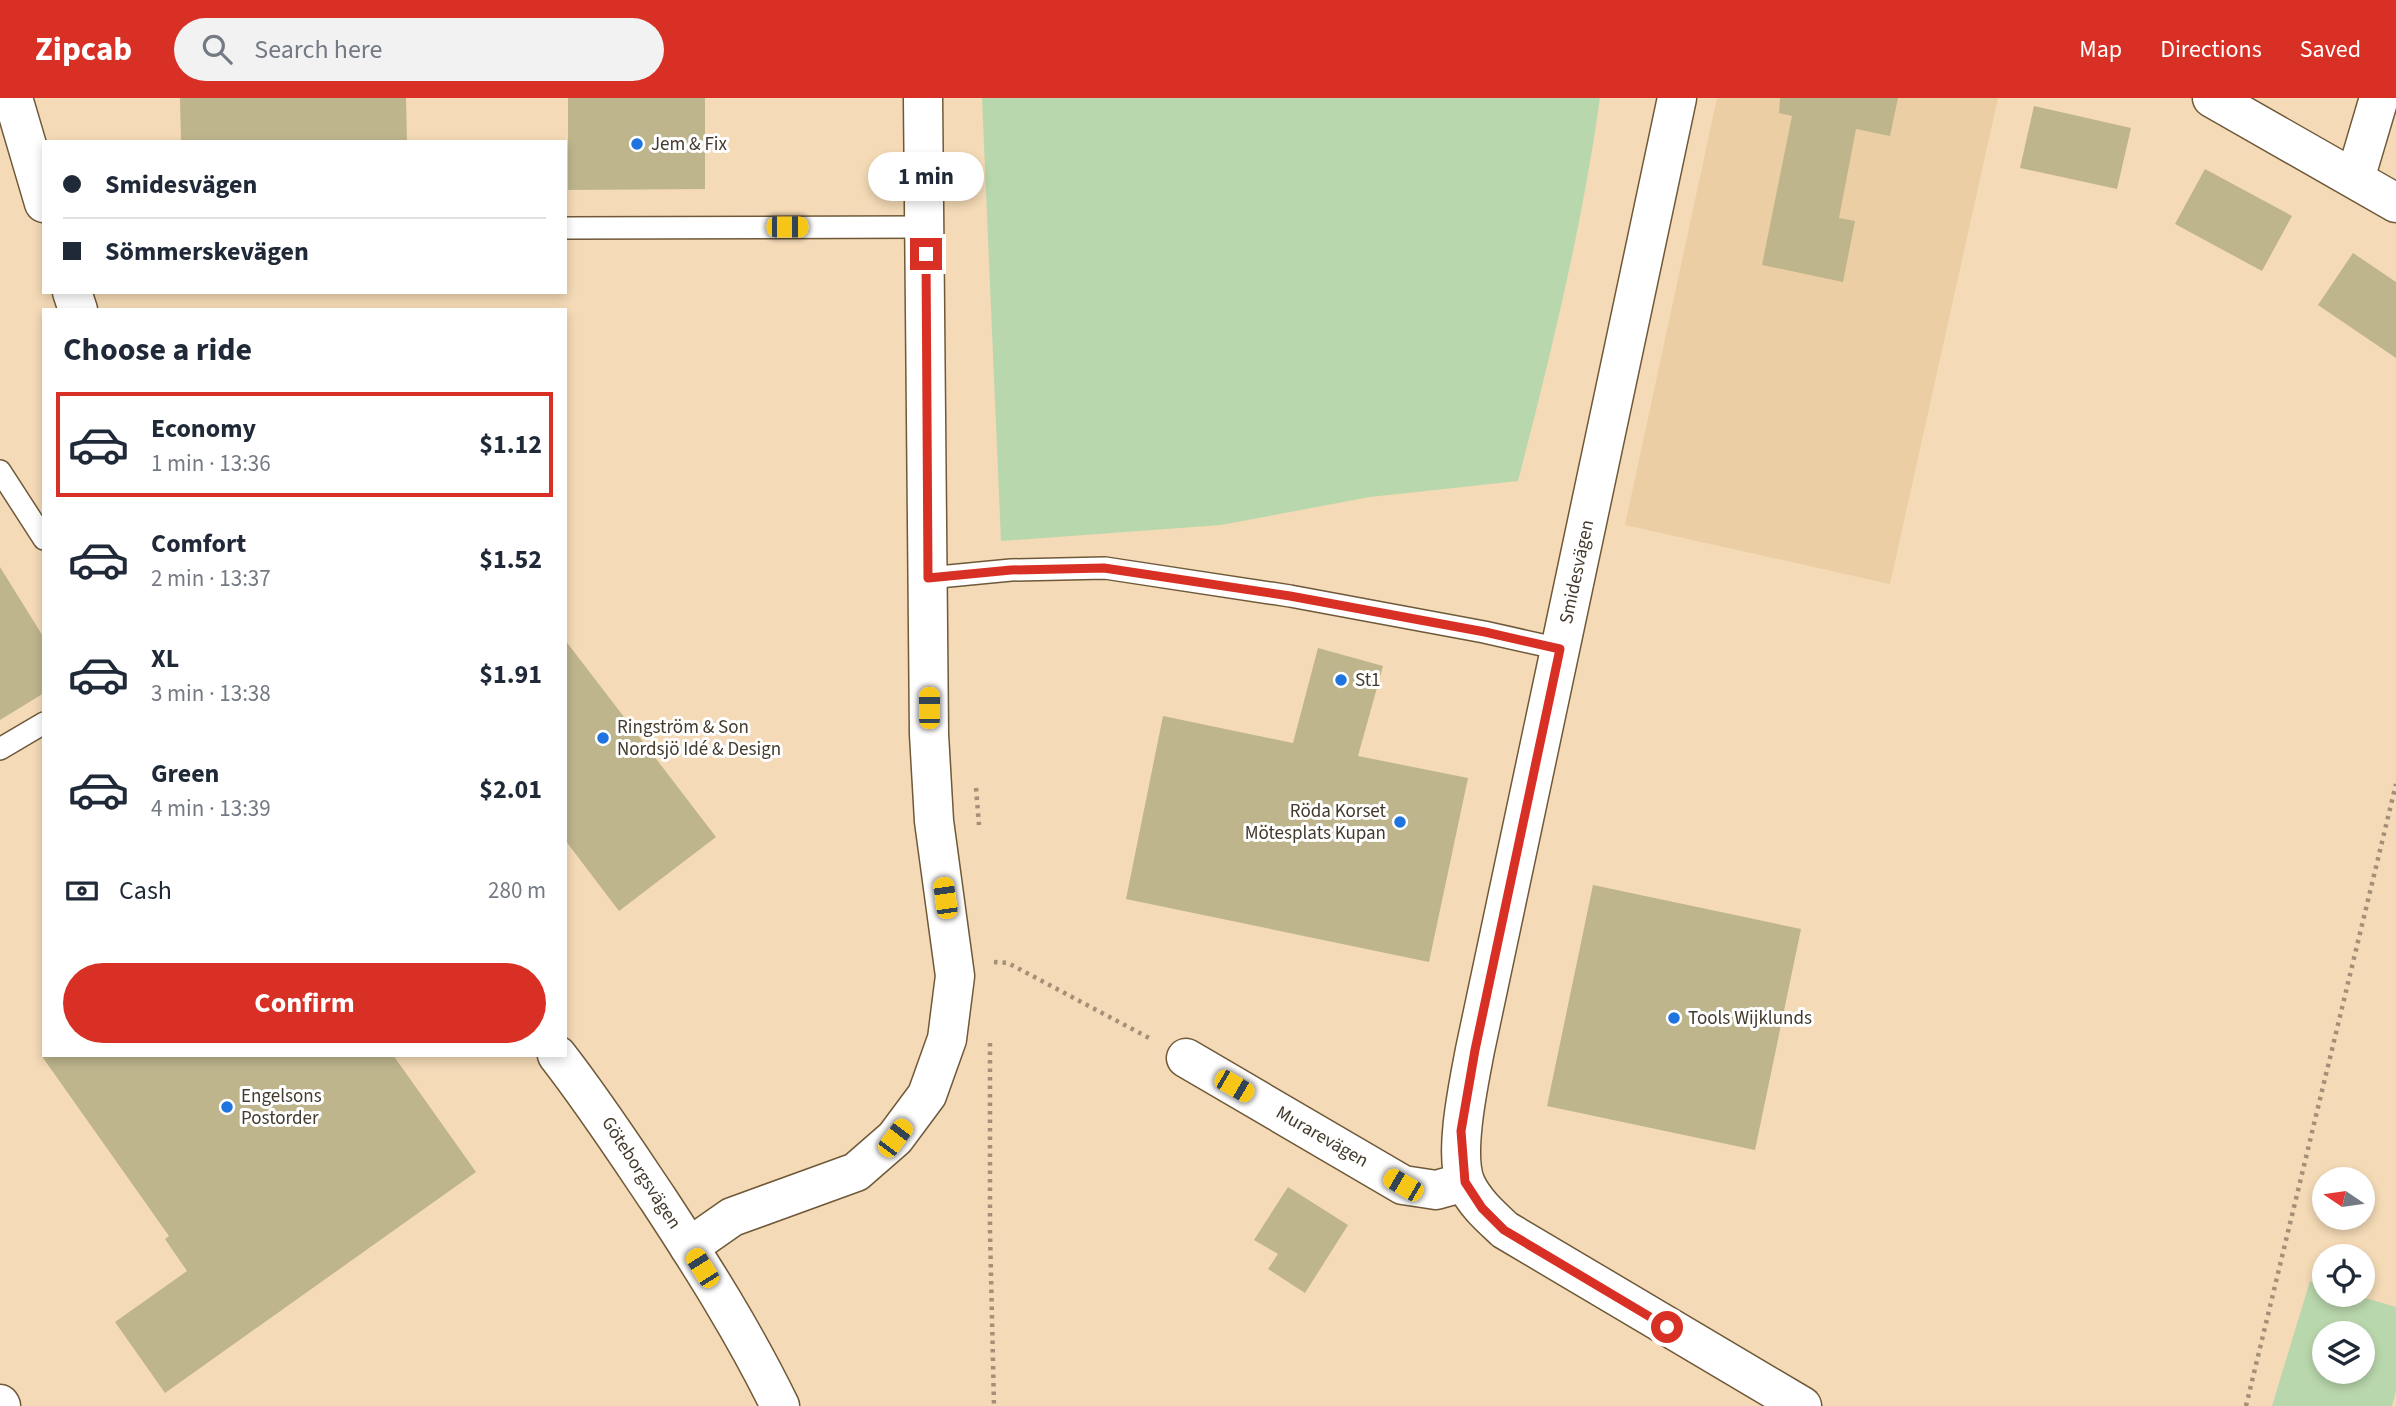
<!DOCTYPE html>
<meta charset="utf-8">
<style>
body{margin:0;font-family:"Source Sans 3",sans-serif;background:#f2f2f3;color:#1f2937;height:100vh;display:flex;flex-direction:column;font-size:26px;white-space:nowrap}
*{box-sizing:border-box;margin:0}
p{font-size:23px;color:#747a83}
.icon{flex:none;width:38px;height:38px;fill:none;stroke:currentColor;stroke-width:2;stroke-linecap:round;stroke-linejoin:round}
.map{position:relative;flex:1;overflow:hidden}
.drawer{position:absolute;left:42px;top:210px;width:525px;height:749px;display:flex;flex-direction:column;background:#fff;border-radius:0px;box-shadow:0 4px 10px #0003}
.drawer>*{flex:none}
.hud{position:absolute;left:42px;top:42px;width:525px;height:154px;border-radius:0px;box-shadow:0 4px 10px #0003;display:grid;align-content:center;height:154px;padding:0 21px;background:#fff}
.needle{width:46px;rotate:283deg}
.tools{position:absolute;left:2312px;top:1069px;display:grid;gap:14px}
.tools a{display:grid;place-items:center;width:63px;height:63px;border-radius:50%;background:#fff;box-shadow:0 4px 10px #0003;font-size:35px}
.end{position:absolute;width:32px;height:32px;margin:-16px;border:9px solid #d93025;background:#fff;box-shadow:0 0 0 4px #fff}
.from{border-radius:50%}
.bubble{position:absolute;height:49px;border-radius:24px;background:#fff;box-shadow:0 4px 10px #0003;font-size:23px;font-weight:700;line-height:49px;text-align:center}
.car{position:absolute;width:21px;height:42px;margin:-21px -10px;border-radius:9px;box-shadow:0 0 5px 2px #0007;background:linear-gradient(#f5c518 24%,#345 0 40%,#f5c518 0 76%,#345 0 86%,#f5c518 0)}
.hud b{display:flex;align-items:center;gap:24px;height:66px;font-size:26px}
.hud b+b{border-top:2px solid #e0e1e3}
.hud i{width:18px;height:18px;background:#1f2937}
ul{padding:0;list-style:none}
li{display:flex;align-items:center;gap:21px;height:105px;margin:0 14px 10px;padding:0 7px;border:4px solid transparent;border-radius:0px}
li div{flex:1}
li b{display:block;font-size:26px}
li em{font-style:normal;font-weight:700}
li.on{border-color:#d93025}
li>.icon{width:63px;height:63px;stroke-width:1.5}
h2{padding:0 21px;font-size:32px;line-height:84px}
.pay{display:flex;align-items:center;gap:18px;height:77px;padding:0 21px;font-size:26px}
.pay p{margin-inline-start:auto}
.primary-button{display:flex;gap:14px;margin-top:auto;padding:14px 21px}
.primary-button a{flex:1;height:80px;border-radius:42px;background:#d93025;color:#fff;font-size:28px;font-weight:700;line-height:80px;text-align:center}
header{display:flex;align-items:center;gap:42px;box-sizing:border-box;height:98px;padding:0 35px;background:#d93025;color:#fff}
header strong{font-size:33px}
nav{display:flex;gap:38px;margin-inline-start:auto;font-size:24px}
.search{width:490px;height:63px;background:#f2f2f3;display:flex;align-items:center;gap:18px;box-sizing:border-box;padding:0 24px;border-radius:38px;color:#747a83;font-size:26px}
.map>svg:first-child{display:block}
.built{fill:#ebcea3}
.green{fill:#b9d7ad;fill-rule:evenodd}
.building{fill:#beb58d}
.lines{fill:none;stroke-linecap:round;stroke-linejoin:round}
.service-casing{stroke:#6f5939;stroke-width:24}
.minor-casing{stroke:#6f5939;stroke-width:41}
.tertiary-casing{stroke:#6f5939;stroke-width:41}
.secondary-casing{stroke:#6f5939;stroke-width:41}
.path{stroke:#a39077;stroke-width:4.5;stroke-dasharray:3.5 5;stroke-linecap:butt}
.service{stroke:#fff;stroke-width:21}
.minor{stroke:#fff;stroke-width:38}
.tertiary{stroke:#fff;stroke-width:38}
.secondary{stroke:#fff;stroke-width:38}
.route{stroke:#d93025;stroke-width:9}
.poi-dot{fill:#1f74df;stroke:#fff;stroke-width:2.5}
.labels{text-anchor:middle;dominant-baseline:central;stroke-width:6;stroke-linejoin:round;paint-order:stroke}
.poi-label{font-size:19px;fill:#443a2c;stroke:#fff;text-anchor:start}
.street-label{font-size:19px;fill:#443a2c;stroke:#fff}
</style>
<header>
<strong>Zipcab</strong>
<div class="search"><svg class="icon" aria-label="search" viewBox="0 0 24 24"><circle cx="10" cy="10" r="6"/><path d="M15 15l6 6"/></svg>Search here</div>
<nav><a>Map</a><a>Directions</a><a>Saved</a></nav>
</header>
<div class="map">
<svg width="2396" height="1308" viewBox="0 0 2396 1308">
<rect width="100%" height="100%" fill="#f4dab6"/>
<path class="built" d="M1717,0H1998L1890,486L1625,427Z"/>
<path class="green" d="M982,0H1600C1582,129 1551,256 1518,383L1370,399L1221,427L1001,443Z
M2310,1183L2324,1187V1197H2355L2396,1209V1293L2392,1308H2272ZM2324,1236H2362V1274H2324Z"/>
<path class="building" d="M180,0H406L407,44H181Z
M568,0H705V91L568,92Z
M1780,0H1898L1890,38L1856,31L1839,120L1855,123L1843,184L1762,167L1792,18L1779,15Z
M2034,8L2131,30L2117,91L2020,70Z
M2205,71L2292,118L2262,173L2175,126Z
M2353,155L2396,184V260L2318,207Z
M0,469L44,540V595L0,622Z
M565,542L716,739L619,813L565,742Z
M1318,550L1383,568L1358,658L1468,680L1429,864L1126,801L1163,618L1293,645Z
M1593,787L1801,831L1755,1052L1547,1008Z
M41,957H393L476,1074L165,1295L115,1224L187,1173L165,1141L169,1138Z
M1288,1089L1348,1127L1305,1195L1268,1171L1278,1156L1254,1142Z"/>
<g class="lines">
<defs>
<path id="service" d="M565,130L925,129
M0,373L44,441
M928,480L1011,472L1105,470L1290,498L1484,534L1560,551
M0,651L44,625"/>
<path id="minor" d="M1677,0L1475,952C1469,984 1453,1057 1466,1086C1475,1105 1490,1118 1505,1132L1802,1308
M2212,0L2396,105
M2355,81L2379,0
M1186,960L1403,1087L1436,1092L1465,1084
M0,1306L1,1308"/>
<path id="tertiary" d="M689,1149L732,1119L856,1074L895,1040L927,997L947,941L955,878L934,723L929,636L923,0"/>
<path id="secondary" d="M13,0L44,105
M72,194L78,212
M557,957C593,1003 625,1052 658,1101C702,1168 745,1236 780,1308"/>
</defs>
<use href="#service" class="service-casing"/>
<use href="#minor" class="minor-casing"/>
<use href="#tertiary" class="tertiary-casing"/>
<use href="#secondary" class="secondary-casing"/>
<path class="path" d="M976,690L979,727
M994,864L1008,865L1151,941
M990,945V1133L994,1308
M2246,1308L2396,686"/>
<use href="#service" class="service"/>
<use href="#minor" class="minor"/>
<use href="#tertiary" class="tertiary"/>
<use href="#secondary" class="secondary"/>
</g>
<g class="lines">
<path class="route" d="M926,156L928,480L1011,472L1104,470L1290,498L1485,534L1560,551L1475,952L1461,1033L1465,1084L1482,1110L1504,1132L1667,1229"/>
</g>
<g class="poi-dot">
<circle cx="637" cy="46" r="7"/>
<circle cx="1341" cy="582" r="7"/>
<circle cx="603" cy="640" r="7"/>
<circle cx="1400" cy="724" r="7"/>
<circle cx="1674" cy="920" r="7"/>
<circle cx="227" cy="1009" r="7"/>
</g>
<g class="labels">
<g class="poi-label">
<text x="651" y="46">Jem &amp; Fix</text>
<text x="1355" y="582">St1</text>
<text x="617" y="629">Ringström &amp; Son<tspan x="617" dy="22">Nordsjö Idé &amp; Design</tspan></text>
<text x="1386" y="713" text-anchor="end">Röda Korset<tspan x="1386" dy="22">Mötesplats Kupan</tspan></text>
<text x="1688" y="920">Tools Wijklunds</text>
<text x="241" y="998">Engelsons<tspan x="241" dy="22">Postorder</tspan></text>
</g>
<g class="street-label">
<text transform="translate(1577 474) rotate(-78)">Smidesvägen</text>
<text transform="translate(1322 1039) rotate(30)">Murarevägen</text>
<text transform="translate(641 1075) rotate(57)">Göteborgsvägen</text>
</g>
</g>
</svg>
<div class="tools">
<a><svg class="needle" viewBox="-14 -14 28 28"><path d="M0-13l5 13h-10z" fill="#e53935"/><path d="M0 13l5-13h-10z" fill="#747a83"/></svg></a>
<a><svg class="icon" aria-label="locate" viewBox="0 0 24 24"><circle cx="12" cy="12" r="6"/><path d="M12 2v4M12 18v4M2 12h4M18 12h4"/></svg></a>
<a><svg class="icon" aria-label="layers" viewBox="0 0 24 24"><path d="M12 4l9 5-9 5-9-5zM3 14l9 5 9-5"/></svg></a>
</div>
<i class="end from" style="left:1667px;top:1229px"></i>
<i class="end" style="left:926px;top:156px"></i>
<div class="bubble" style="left:868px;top:54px;width:116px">1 min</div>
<i class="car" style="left:787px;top:129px;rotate:90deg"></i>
<i class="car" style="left:929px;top:610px;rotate:0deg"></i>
<i class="car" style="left:945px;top:800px;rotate:352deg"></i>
<i class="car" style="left:1234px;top:988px;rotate:120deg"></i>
<i class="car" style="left:895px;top:1040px;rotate:37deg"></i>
<i class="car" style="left:1403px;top:1087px;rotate:300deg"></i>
<i class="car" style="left:702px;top:1170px;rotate:328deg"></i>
<div class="hud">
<b><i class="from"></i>Smidesvägen</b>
<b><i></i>Sömmerskevägen</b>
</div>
<section class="drawer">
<h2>Choose a ride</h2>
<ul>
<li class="on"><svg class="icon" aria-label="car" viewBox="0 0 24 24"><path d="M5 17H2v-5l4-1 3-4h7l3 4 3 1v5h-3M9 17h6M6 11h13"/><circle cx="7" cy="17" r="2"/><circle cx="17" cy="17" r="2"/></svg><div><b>Economy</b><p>1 min · 13:36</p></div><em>$1.12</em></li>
<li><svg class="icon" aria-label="car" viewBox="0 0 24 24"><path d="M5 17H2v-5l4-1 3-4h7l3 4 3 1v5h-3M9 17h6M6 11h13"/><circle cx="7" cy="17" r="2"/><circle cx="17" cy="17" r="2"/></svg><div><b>Comfort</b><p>2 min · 13:37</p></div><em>$1.52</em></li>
<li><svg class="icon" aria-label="car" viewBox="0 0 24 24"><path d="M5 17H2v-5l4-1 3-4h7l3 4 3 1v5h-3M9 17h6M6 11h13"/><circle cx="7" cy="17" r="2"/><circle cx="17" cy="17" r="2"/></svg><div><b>XL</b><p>3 min · 13:38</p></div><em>$1.91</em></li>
<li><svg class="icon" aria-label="car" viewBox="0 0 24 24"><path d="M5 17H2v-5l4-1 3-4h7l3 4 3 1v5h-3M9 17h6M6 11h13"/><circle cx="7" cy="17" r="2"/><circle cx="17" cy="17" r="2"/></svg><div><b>Green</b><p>4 min · 13:39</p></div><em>$2.01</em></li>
</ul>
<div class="pay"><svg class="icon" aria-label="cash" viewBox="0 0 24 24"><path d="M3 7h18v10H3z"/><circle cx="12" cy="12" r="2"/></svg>Cash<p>280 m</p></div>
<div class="primary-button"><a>Confirm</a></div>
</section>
</div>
